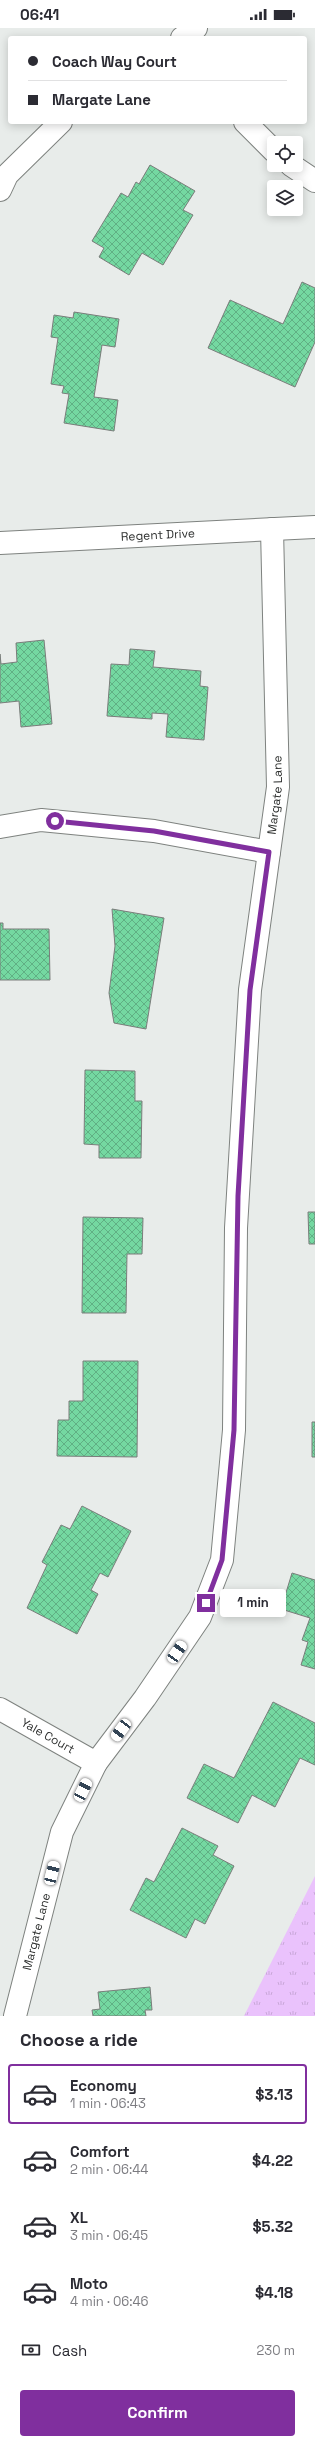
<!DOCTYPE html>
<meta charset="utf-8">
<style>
body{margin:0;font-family:"Space Grotesk",sans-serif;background:#f7f7f7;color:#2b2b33;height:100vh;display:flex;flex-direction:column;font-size:15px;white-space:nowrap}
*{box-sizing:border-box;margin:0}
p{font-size:13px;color:#7c7c81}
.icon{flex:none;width:22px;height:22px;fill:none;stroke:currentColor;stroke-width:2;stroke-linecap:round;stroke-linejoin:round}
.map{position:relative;height:1988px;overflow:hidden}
.drawer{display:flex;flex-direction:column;background:#fff;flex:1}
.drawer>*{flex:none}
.banner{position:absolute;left:8px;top:8px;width:299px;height:88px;border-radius:4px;box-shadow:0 2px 10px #0003;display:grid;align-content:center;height:88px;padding:0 20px;background:#fff}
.buttons{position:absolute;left:267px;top:108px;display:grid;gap:8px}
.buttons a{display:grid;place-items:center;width:36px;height:36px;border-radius:4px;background:#fff;box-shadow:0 2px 10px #0003;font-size:20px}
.end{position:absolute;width:18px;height:18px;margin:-9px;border:5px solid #802f9e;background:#fff;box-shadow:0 0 0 2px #fff}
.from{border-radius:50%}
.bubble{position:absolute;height:28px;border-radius:4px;background:#fff;box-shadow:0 2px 10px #0003;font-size:13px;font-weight:700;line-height:28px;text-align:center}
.car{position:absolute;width:12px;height:24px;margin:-12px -6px;border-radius:5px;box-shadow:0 0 3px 1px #0007;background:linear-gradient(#fff 24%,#345 0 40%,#fff 0 76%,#345 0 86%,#fff 0)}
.banner b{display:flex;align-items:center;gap:14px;height:38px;font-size:15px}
.banner b+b{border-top:1px solid #e1e1e2}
.banner i{width:10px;height:10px;background:#2b2b33}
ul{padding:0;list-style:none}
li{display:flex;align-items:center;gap:12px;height:60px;margin:0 8px 6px;padding:0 12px;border:2px solid transparent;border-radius:4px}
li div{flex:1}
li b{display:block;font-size:15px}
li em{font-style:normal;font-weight:700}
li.active{border-color:#802f9e}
li>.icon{width:36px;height:36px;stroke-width:1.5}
h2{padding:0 20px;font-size:18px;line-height:48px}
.pay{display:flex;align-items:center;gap:10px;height:44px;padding:0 20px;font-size:15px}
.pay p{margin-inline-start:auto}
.button{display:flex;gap:8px;margin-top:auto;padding:8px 20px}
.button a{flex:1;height:46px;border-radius:4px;background:#802f9e;color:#fff;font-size:16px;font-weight:700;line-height:46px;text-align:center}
.status{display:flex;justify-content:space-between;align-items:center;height:28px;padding:0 20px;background:#fff;direction:ltr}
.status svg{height:11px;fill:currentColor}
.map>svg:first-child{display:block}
.grass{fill:url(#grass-tufts)}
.building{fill:url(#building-cross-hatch);stroke:#7a7d7b}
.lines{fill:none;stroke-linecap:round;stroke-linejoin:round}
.minor-casing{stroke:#7e827f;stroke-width:24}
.minor{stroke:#fff;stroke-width:22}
.route{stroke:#802f9e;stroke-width:5}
.labels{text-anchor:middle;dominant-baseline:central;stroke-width:3;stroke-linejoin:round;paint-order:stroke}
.street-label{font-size:12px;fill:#2d2f2e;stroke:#fff}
</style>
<div class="status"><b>06:41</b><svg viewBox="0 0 49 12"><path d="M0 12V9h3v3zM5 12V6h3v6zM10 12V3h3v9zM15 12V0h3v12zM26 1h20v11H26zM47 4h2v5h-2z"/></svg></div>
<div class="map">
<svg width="315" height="1988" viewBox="0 0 315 1988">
<defs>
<pattern id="grass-tufts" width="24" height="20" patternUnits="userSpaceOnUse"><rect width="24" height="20" fill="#eac2fc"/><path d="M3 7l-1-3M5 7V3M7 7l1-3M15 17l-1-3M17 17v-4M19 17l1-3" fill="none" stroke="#c9a7d8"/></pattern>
<pattern id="building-cross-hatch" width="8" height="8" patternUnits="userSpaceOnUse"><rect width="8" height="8" fill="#74d8a1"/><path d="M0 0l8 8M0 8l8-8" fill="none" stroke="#60b084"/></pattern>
</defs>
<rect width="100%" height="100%" fill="#e8ecea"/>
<path class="grass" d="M315,1848V1988H244Z"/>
<path class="building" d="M150,137L195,163L183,182L193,187L163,237L142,225L129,247L99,229L104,220L92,213L121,165L128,169L136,154L139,156Z
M302,254L315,260V314L295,359L208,320L230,272L283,296Z
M74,284L119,291L115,319L102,317L94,369L118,372L114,403L64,395L69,366L62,365L64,358L51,356L58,310L51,309L54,287L73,290Z
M44,612L52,696L21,699L19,673L0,675V626L1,636L17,634L16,615Z
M130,621L155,623L153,639L201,643L200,658L208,659L204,712L166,709L168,686L152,685V691L107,688L111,636L129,637Z
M112,881L164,890L146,1001L114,995L109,965L115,918Z
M0,895H3V901H49L50,952H0Z
M85,1042L135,1043V1073H142L141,1130H99V1117L84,1116Z
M308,1184H315V1216H309Z
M83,1189L143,1190L142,1226H127L126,1285H82Z
M83,1333H138L137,1429L57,1428L58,1392H69V1373H83Z
M312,1394H315V1429H312Z
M82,1478L131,1503L108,1549L100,1545L91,1562L98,1566L77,1606L27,1580L47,1537L42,1534L61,1497L70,1501Z
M292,1545L315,1552V1641L301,1637L308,1614L302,1612L310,1590L281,1581Z
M273,1674L315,1695V1737L300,1730L275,1779L252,1767L238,1795L187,1770L204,1736L234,1750Z
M182,1800L218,1818L213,1827L234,1838L205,1896L195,1891L186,1910L130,1882L146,1850L154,1854Z
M150,1959L152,1982H145L146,1988H93L92,1982L100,1981L98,1964Z"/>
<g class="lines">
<defs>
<g id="minor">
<path d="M182,10L196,0"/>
<path d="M245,94L274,123"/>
<path d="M291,137L315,153"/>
<path d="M0,162L7,147L61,94"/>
<path id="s1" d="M0,515L315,499"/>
<path d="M0,799L41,792L154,803L269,824"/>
<path id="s2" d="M0,1681L96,1735"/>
<path id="s3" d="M15,1988L62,1804L96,1735L145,1670L200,1589L222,1532L234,1402L236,1200L250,962L278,759L272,501"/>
</g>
</defs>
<use href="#minor" class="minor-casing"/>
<use href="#minor" class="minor"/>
</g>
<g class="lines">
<path class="route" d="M55,793L154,803L269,824L250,962L238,1168L234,1402L222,1532L206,1575"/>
</g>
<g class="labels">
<g class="street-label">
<text stroke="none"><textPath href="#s1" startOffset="158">Regent Drive</textPath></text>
<text stroke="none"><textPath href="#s3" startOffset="1275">Margate Lane</textPath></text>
<text stroke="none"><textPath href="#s2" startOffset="55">Yale Court</textPath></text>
<text stroke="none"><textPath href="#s3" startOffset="87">Margate Lane</textPath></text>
</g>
</g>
</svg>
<div class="buttons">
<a><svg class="icon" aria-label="locate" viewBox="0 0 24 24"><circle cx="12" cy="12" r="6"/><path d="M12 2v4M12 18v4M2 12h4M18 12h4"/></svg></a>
<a><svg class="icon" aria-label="layers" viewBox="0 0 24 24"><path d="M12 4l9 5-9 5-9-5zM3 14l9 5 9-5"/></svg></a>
</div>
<i class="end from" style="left:55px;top:793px"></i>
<i class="end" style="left:206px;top:1575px"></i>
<div class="bubble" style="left:220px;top:1561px;width:66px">1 min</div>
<i class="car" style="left:177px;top:1624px;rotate:34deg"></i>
<i class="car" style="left:121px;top:1702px;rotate:217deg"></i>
<i class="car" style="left:83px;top:1762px;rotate:26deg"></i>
<i class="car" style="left:52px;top:1845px;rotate:14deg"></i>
<div class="banner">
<b><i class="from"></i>Coach Way Court</b>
<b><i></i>Margate Lane</b>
</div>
</div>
<section class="drawer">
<h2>Choose a ride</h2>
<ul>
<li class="active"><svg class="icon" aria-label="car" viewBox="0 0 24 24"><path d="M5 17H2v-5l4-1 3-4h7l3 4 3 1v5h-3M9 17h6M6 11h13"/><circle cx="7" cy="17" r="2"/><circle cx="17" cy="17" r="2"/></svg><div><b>Economy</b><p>1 min · 06:43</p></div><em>$3.13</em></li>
<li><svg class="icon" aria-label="car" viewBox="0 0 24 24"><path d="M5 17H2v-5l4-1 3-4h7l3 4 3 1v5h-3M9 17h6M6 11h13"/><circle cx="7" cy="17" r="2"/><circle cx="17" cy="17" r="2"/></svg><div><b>Comfort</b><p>2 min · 06:44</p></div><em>$4.22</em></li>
<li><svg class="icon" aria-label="car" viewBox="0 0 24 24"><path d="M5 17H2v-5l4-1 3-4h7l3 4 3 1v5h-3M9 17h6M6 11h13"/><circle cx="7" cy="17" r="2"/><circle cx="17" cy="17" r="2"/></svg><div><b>XL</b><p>3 min · 06:45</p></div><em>$5.32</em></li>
<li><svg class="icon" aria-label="car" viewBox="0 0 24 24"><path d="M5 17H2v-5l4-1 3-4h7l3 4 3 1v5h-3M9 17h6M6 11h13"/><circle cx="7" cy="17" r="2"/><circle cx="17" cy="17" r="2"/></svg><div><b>Moto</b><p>4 min · 06:46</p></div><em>$4.18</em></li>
</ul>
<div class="pay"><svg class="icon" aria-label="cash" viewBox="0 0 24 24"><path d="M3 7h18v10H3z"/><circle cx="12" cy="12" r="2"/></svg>Cash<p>230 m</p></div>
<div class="button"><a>Confirm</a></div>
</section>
